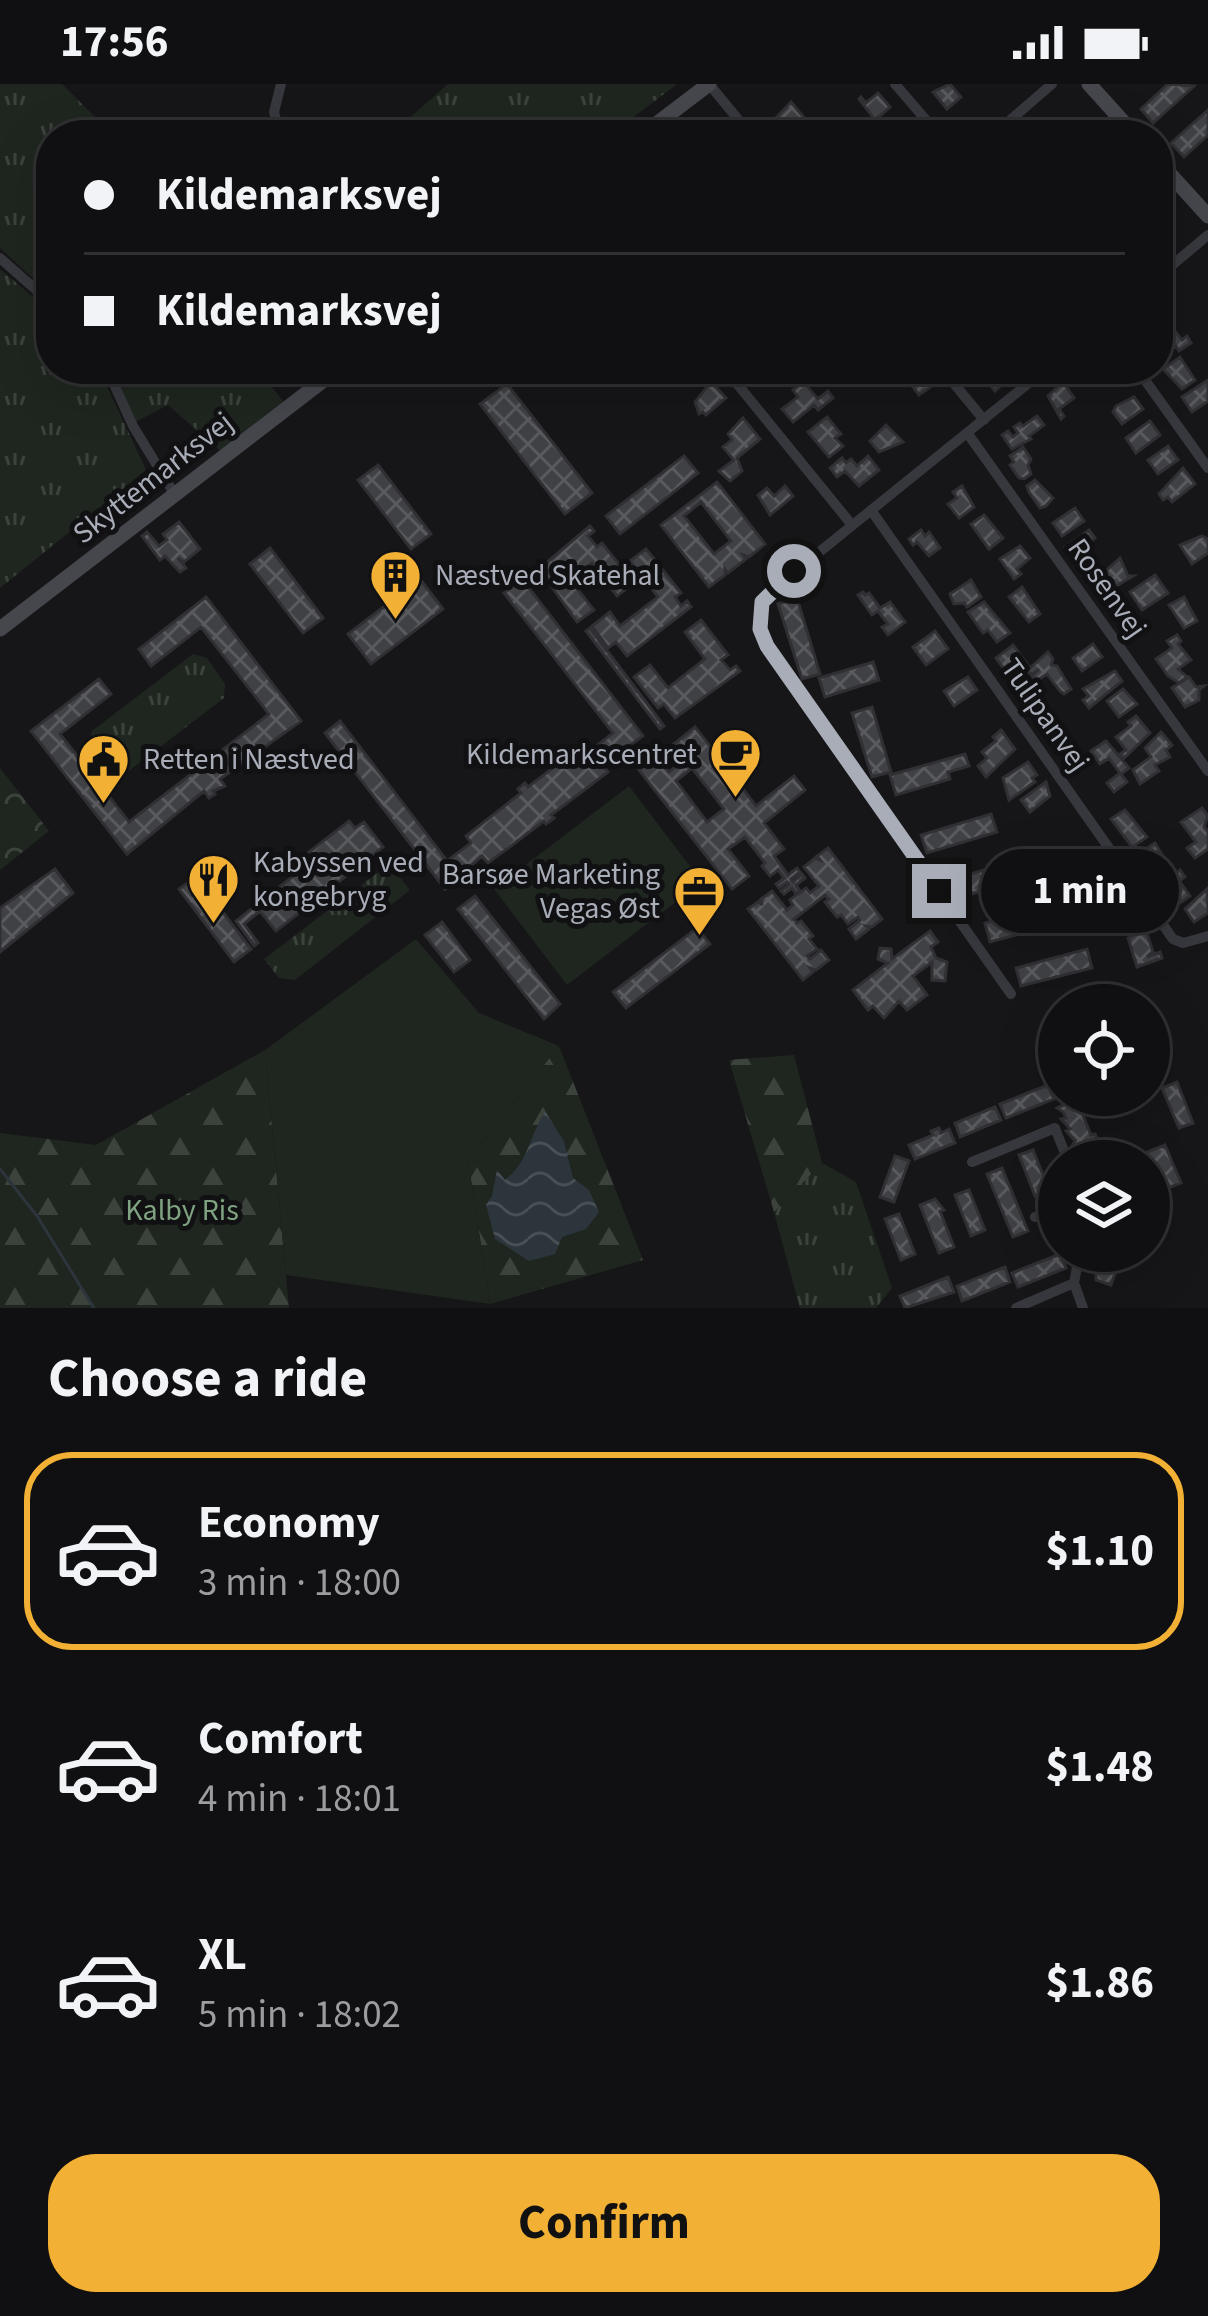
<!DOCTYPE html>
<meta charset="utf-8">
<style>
body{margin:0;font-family:"Source Sans 3",sans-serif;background:#19191b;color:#f1f3f6;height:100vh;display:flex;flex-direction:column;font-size:45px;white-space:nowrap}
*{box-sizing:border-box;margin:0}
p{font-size:39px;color:#9c9d9f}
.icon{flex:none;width:66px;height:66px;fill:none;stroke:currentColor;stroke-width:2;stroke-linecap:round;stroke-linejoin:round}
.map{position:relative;height:1224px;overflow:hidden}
.sheet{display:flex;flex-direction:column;background:#101012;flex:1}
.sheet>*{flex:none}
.hud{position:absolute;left:36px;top:36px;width:1137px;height:264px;border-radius:48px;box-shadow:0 12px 48px #0002,0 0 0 3px #303032;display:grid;align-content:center;height:264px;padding:0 48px;background:#101012}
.buttons{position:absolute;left:1038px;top:900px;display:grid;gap:24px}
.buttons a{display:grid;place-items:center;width:132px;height:132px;border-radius:50%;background:#101012;box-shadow:0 12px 48px #0002,0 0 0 3px #303032;font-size:60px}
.end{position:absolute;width:54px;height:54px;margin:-27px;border:15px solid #a8adb8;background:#111;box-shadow:0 0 0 6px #111}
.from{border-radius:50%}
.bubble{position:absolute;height:84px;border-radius:42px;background:#101012;box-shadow:0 12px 48px #0002,0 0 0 3px #303032;font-size:39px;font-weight:700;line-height:84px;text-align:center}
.hud b{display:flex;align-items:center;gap:42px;height:114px;font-size:45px}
.hud b+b{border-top:3px solid #303032}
.hud i{width:30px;height:30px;background:#f1f3f6}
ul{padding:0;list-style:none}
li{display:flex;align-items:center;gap:36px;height:198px;margin:0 24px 18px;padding:0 24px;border:6px solid transparent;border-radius:48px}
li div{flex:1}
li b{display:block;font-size:45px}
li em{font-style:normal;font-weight:700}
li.on{border-color:#f2b134}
li>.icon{width:108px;height:108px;stroke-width:1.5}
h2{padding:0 48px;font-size:54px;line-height:144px}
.primary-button{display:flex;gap:24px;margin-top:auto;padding:24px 48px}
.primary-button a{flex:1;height:138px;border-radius:48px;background:#f2b134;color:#111;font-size:48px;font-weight:700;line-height:138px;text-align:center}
.status{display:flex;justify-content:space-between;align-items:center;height:84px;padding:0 60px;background:#101012;direction:ltr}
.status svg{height:33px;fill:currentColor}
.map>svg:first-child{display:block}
.grass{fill:url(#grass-tufts)}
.forest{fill:url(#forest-firs)}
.park{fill:url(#park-crowns)}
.pitch{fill:#1e261f}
.water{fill:url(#water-waves)}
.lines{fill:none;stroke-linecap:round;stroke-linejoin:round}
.stream{stroke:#2c353c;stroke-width:3}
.building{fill:url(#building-cross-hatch);stroke:#303034;stroke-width:3;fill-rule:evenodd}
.street{stroke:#37383d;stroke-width:10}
.secondary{stroke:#45474d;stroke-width:15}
.route{stroke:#a8adb8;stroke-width:15}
.labels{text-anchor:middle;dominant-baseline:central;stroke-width:10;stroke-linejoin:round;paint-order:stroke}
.street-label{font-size:30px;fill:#a8adb8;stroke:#111113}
.poi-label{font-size:30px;fill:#a8adb8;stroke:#111113;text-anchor:start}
.park-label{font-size:30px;fill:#7fa381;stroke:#111113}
</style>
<div class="status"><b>17:56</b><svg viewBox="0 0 49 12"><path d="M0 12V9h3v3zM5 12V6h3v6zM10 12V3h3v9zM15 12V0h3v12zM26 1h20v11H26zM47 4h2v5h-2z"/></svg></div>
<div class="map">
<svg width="1208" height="1224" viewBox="0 0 1208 1224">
<defs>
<pattern id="grass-tufts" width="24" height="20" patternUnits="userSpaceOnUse" patternTransform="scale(3)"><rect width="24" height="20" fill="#1e261f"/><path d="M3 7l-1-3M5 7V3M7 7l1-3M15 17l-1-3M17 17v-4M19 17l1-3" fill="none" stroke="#3c433d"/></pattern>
<pattern id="forest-firs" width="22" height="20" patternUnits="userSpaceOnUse" patternTransform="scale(3)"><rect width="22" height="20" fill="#1e261f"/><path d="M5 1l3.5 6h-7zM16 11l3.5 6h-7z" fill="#3c433d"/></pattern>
<pattern id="park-crowns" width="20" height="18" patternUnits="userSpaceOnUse" patternTransform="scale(3)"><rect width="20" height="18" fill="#1e261f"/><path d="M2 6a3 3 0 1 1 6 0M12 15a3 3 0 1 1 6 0" fill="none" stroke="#3c433d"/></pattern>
<pattern id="water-waves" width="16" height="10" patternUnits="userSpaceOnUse" patternTransform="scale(3)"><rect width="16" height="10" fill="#2c353c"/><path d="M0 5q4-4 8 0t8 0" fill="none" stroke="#485056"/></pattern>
<pattern id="building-cross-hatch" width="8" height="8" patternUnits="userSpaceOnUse" patternTransform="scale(3)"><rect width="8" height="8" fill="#404145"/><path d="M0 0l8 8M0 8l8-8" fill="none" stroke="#595a5e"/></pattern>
</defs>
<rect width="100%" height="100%" fill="#161618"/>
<path class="grass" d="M0,0H62L113,51H51V211L0,164Z
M448,0H677L610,51H390Z
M0,185L51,228V285H99L146,386L0,504Z
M113,285H257L284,318L222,368L168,321L135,338Z
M193,570L207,574L225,600L224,614L126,689L110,688L89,660L92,647Z
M389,780L410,806L295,896L279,894L264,875Z
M822,1079L856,1098L892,1204L876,1224H800L774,1128Z"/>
<path class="forest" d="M559,962L643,1176L490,1220L468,1076Z
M265,966L289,1224H0V1049L96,1061Z
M794,971L822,1079L774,1128L729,976Z"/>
<path class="park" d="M0,684L49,747L0,786Z"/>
<path class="pitch" d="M629,702L702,798L567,901L494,805Z
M416,855L479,929L559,962L468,1076L490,1220L286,1191L265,966Z"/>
<path class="water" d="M545,1028L564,1057L573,1094L589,1106L599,1128L586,1145L562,1153L555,1170L529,1177L495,1155L486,1121L492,1112L497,1086L505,1096C528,1079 529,1053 545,1028Z"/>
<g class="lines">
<path class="stream" d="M0,1085L37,1132L94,1224"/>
</g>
<path class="building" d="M950,0L961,13L947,25L933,8Z
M1168,0L1194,2L1153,39L1141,25Z
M878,9L890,23L875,36L859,15L861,13L866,19Z
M791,18L816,48L812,51H799L793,44L780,51L771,39Z
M1208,26V51L1184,73L1171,59Z
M1169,240L1182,256L1187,252L1191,259L1179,267L1176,262L1158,274V255Z
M1180,273L1195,296L1182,305L1163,285Z
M977,285L995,287L1018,285L995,307Z
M920,286L933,301L919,311L909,298L905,301L900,294L908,288L913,295Z
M1208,296V317L1192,328L1182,313Z
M711,298L726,314L706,331L703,328L699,330L695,318Z
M803,298L818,315L828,307L833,314L818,326L814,321L793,338L782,325L798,313L793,306Z
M1063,298L1074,314L1059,325L1064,332L1061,335L1048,312Z
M507,300L592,409L565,430L480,320Z
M1134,313L1143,325L1122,340L1113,328L1116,322Z
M1037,332L1044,341L1029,352L1031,355L1012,365L1002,351L1008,347L1013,353L1018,349L1014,343L1020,339L1023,342Z
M827,333L841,350L835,354L843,362L829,373L808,348Z
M743,334L760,355L737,374L742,387L730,397L719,387L734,376L723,363L732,356L728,350Z
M1150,337L1160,351L1136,369L1126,354Z
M886,341L903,358L879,368L870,357Z
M1168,362L1178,376L1158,390L1148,376Z
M1023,363L1031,375L1028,381L1031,390L1024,395L1019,394L1010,381L1014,378L1010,372Z
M684,372L698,389L620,450L606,432Z
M868,372L879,386L859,402L845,387L837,393L830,384L842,374L846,379L851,375L857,382Z
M378,381L431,450L411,465L358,396Z
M1183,384L1195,400L1172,418L1168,413L1163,416L1159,410Z
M1035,396L1053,414L1046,422L1040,424L1029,408L1027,402Z
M717,398L765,460L749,473L743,471L746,475L728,489L725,485V491L709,503L661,441ZM701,418L731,457L714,470L684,432Z
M785,402L793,412L770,431L758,411L767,404L774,412Z
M962,402L974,423L959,434L948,420L957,414L953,408Z
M1075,424L1084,437L1062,452L1053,439Z
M984,431L1003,454L989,465L971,440Z
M179,438L200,465L184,478L178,474L186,484L180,488L165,472L160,476L142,452L147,448L159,462L167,456L163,450Z
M590,442L594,447L588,452L597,463L602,459L634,499L617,512L592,479L570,496L594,526L577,538L539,485Z
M921,446L925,452L929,448L940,464L929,472L917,458L913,461L909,455Z
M1089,446L1095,454L1086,461L1094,472L1079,483L1065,463Z
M1202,452L1208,455V469L1192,480L1180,461Z
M1020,462L1030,474L1017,485L1021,490L1014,495L1000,475Z
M270,464L323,534L303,549L250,480Z
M646,465L681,509L675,513L681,522L687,517L691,523L627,572L616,558L608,564L592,542L610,528L620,542L658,513L630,477Z
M1120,474L1128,492H1133L1106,508L1097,495Z
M1155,491L1168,509L1142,526L1130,508Z
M420,495L443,525L371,580L348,550Z
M522,495L643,652L602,681L608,688L551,731L554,734L546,740L544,737L488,779L482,772L445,805L325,649L340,637L447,777L471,759L466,752L521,709L518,705L525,699L528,703L584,660L590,667L613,649L504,509Z
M971,496L981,513L967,523L964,519L954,520L950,510Z
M1022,503L1040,530L1029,538L1009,513Z
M863,508L865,511L869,509L880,524L890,518L905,538L888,551L882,543L888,540L878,527L872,531L858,511Z
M206,513L301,637L220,695L225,702L213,707L215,710L209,714L204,707L127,770L31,647L99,595L111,610L60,650L129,738L269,630L201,543L151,582L139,565Z
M1184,513L1197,537L1184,544L1169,521Z
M797,514L820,590L802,595L778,520Z
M984,518L1010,549L997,558L988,546L983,549L968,528Z
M701,536L728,571L721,576L730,586L736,582L740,587L675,634L664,620L658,624L634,593L650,581L668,604L705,575L685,548Z
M590,544L664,642L660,645L586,547Z
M935,547L948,565L926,581L913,563Z
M1177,551L1181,557L1178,560L1191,576L1178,585L1187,593L1179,599L1168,592L1156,575L1172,564L1167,557Z
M1093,560L1102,573L1082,587L1073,574Z
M1013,561L1030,584L1048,568L1053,575L1051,581L1057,582L1071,605L1064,610L1060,607L1047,590L1035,598L1032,592L1039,585L1033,590L1024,588L1012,596L996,574Z
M873,578L879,596L825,613L819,594Z
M1115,587L1122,597L1089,624L1083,616L1089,612L1083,605Z
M968,593L977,606L954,622L944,607Z
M1189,593L1196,603L1204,602L1199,606V616L1185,623L1172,604Z
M1123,605L1137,620L1119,633L1107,617Z
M872,623L891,688L872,693L852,629Z
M1136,632L1150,649L1123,675L1120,670L1126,666L1116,653L1131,642L1128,638Z
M695,643L756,722L794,692L805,706L764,739L784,765L774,772L788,791L797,784L800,788L791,795L793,798L802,790L805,794L796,801L800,807L796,810L792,804L784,810L781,807L789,801L787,798L779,804L776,800L784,794L778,786L770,792L762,782L765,779L745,753L728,765L749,792L732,805L639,686L657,672L669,688L686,675L674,660ZM692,684L724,725L707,738L676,697Z
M1001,646L1015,665L986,693L978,682L987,674L982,668L996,657L993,653Z
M1161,648L1172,661L1166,666L1170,673L1155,681L1159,687L1140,700L1133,686L1151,673L1145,664Z
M1106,657L1129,684L1121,690L1127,698L1114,708L1107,699L1120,689L1109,674L1100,680L1091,667Z
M965,670L969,682L948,688L950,695L896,711L890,691Z
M1028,678L1037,691L1032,694L1035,698L1009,716L1003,694Z
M1046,698L1050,712L1030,728L1021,716Z
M1202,724L1208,732L1204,742L1208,748V765L1195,774L1187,764L1196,758L1181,738Z
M1125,726L1147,753L1132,763L1111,735Z
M991,730L997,748L927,769L921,751Z
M349,737L355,744L364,738L383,763L276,847L260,827L244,840L258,859L254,862L236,837L310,779L304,772Z
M1155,759L1167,779L1148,792L1137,771Z
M828,764L882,835L872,843L866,842L869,845L856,855L849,845L860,836L858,833L848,840L841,831L837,833L825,818L829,815L825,811L794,835L797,839L801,837L813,852L809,855L817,865L807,872L810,875L821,866L829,876L816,886L810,884L813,888L803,896L748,825L759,817L762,821L761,815L772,807L787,826L793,821L790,816L806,804L810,809L819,802L804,783L815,774L820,776L817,772Z
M1023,775L1028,793L958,814L953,795Z
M55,785L73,809L0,868V824Z
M1180,786L1185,793L1175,800L1180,798L1190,812L1173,824L1160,806Z
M1102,789L1111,803L1091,817L1077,800L1085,794L1088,798Z
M196,793L251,865L234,878L179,805Z
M1207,805L1208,829L1194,838L1185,825Z
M475,812L560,920L544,935L458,825Z
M1120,815L1138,837L1123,848L1107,824Z
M1056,821L1061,839L990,858L985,839Z
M442,838L470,876L454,888L425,851Z
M697,844L710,860L626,924L613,908Z
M1146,846L1153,868L1147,873L1160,868L1162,874L1137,883L1128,854Z
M930,847L938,858L931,863L936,874L947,878L945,897L932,896V878L913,892L927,911L907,926L899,917L884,934L873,922L868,926L853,906L888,879L878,875L880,864L891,865L892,875Z
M1087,865L1092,884L1021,902L1016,884Z
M1177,998L1193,1039L1179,1044L1162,1004Z
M1048,1001L1054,1015L1006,1034L1000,1020Z
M1076,1015H1081L1084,1022L1080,1024L1091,1051L1095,1050L1098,1057L1094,1059L1100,1074L1092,1077L1077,1073L1080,1068L1075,1061L1072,1062L1075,1057L1066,1047L1070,1045L1061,1035L1066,1034L1063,1028L1057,1024Z
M995,1023L1001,1036L960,1053L955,1039Z
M939,1044L941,1049L949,1045L955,1059L915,1075L909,1061L933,1051L931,1047Z
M1165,1061L1181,1099L1163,1106L1160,1096L1149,1105V1077H1125Z
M1033,1066L1049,1106L1035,1112L1019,1071Z
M895,1072L909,1077L894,1118L880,1113Z
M1002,1084L1028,1147L1013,1153L987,1090Z
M969,1106L985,1146L971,1152L955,1111Z
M935,1115L944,1126L940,1127L954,1163L939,1169L920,1121Z
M899,1130L915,1170L901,1176L885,1135Z
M1106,1167H1123L1111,1201L1096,1196V1183L1100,1184V1171L1104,1172Z
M1060,1170L1066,1184L1018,1203L1012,1189Z
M1005,1183L1010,1198L962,1217L957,1202Z
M948,1193L954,1208L905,1224L900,1212Z"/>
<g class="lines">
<path class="street" d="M709,0L751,51
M895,0L939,51
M280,51L274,28L281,0
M993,51L1052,0
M0,174L51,219
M1158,193L1208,151
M107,285L133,342L175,411
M725,285L852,441
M942,285L984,336
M1137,285L1208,384
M968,350L1208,687
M871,426L1173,855L1183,859L1208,852
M1011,910L772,571C760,548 753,529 771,507L1046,285
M972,1078L1055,1044L1068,1077
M1035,1133L1059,1124
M1080,1167L1074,1199L1083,1224
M1016,1224L1074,1199"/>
<path class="secondary" d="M1089,0L1135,51
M642,51L709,0
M1158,77L1208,132
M0,545L338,285"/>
</g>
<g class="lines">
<path class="route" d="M794,487L762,518L760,545L767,562L939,807"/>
</g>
<defs>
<symbol id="building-pin" viewBox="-11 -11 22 30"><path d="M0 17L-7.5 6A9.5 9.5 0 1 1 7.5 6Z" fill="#f2b134" stroke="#111113"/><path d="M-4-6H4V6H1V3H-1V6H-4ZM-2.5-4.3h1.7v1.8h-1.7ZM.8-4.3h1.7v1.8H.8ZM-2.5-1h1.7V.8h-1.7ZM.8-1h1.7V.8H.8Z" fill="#111"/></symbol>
<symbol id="cafe-pin" viewBox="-11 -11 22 30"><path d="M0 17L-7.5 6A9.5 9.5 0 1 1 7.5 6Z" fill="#f2b134" stroke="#111113"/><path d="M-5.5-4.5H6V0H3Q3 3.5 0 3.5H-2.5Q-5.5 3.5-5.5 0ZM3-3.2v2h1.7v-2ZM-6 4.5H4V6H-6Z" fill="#111"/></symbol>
<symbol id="civic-pin" viewBox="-11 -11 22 30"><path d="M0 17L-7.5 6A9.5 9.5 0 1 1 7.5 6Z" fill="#f2b134" stroke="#111113"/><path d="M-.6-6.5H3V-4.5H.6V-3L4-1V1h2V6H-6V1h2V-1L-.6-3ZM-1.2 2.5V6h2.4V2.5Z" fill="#111"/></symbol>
<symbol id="restaurant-pin" viewBox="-11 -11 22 30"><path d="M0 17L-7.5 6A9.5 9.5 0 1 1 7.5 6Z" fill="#f2b134" stroke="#111113"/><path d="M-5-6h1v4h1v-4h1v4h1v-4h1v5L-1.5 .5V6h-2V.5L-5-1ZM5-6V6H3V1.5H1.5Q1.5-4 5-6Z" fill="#111"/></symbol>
<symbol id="office-pin" viewBox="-11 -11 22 30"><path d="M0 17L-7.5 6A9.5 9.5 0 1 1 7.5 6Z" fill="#f2b134" stroke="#111113"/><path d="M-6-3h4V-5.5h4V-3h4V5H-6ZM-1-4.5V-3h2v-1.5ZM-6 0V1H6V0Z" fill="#111"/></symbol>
</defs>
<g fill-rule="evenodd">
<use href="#building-pin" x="366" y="462" width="59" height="81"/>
<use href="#cafe-pin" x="706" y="640" width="59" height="81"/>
<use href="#civic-pin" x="74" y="646" width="59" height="81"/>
<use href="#restaurant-pin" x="184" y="766" width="59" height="81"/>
<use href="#office-pin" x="670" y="778" width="59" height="81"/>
</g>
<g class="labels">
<g class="street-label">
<text transform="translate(153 394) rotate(-38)">Skyttemarksvej</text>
<text transform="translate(1107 504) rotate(55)">Rosenvej</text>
<text transform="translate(1045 631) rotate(55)">Tulipanvej</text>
</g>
<g class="poi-label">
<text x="435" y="491">Næstved Skatehal</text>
<text x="697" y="670" text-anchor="end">Kildemarkscentret</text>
<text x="143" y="675">Retten i Næstved</text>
<text x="253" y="778">Kabyssen ved<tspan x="253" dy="34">kongebryg</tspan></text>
<text x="660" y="790" text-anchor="end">Barsøe Marketing<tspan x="660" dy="34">Vegas Øst</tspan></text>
</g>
<g class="park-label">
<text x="182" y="1126">Kalby Ris</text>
</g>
</g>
</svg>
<div class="buttons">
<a><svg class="icon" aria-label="locate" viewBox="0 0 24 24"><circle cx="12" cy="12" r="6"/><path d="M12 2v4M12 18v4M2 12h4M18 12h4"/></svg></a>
<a><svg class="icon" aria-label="layers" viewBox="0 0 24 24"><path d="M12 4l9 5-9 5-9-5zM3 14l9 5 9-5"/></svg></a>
</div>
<i class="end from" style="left:794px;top:487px"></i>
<i class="end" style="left:939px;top:807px"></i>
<div class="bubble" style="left:981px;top:765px;width:198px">1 min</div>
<div class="hud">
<b><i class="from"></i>Kildemarksvej</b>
<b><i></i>Kildemarksvej</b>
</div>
</div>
<section class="sheet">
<h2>Choose a ride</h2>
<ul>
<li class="on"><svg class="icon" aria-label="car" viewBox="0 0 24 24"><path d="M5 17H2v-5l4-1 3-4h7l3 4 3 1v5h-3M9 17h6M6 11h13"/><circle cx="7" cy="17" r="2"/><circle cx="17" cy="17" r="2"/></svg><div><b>Economy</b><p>3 min · 18:00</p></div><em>$1.10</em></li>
<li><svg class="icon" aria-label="car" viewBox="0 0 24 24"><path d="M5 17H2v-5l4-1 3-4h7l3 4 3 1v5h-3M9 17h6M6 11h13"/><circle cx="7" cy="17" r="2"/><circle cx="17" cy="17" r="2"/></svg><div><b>Comfort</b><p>4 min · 18:01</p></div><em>$1.48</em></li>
<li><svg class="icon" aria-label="car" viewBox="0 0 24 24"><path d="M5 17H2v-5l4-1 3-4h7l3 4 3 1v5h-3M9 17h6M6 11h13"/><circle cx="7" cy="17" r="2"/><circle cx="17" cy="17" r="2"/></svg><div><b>XL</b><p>5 min · 18:02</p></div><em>$1.86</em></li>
</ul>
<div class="primary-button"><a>Confirm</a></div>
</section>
